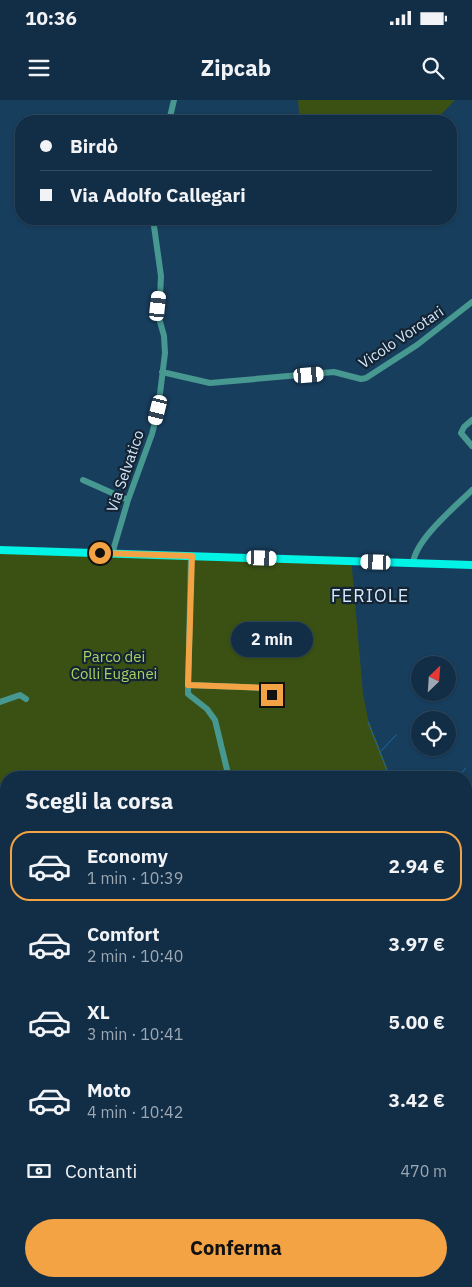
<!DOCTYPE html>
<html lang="it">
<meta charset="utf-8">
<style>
body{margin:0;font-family:"IBM Plex Sans",sans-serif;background:#1f3a51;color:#f1f3f6;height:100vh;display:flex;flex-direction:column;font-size:19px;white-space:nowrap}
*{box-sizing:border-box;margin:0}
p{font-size:16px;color:#9ca8b3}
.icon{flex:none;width:28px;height:28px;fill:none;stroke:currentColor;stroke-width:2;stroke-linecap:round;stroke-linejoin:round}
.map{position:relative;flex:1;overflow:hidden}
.sheet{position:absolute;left:0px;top:671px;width:472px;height:516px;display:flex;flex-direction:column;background:#122e46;border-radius:20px 20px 0 0;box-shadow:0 1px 4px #0004,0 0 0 1px #314a5f}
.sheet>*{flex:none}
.guide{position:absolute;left:15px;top:15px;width:442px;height:110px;border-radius:20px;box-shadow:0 1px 4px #0004,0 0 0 1px #314a5f;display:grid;align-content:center;height:110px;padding:0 25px;background:#122e46}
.needle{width:32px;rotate:25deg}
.buttons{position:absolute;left:411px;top:556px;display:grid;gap:10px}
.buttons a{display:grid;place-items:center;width:45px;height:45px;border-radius:50%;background:#122e46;box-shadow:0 1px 4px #0004,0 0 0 1px #314a5f;font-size:25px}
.end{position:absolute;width:22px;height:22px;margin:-11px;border:6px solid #f4a344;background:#111;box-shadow:0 0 0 2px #111}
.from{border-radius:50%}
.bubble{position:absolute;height:35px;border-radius:18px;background:#122e46;box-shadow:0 1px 4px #0004,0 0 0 1px #314a5f;font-size:16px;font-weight:700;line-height:35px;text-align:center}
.car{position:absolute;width:15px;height:30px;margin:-15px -8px;border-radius:6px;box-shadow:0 0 4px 1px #0007;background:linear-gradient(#fff 24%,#345 0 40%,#fff 0 76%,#345 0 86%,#fff 0)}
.guide b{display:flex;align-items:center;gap:18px;height:48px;font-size:19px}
.guide b+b{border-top:1px solid #314a5f}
.guide i{width:12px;height:12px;background:#f1f3f6}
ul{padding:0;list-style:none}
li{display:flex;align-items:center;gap:15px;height:70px;margin:0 10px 8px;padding:0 15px;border:2px solid transparent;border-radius:20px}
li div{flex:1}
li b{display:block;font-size:19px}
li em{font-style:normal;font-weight:700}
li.active{border-color:#f4a344}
li>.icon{width:45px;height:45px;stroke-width:1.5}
h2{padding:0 25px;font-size:22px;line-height:60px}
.pay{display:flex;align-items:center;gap:12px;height:55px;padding:0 25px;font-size:19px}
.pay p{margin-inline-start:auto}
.action{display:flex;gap:10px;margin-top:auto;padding:10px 25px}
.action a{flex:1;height:58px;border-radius:30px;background:#f4a344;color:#111;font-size:20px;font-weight:700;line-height:58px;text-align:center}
.status{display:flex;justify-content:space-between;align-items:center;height:35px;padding:0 25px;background:#122e46;direction:ltr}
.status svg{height:14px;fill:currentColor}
header{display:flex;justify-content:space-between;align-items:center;height:65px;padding:0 25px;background:#122e46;font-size:22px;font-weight:700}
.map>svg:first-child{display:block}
.green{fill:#3b5114}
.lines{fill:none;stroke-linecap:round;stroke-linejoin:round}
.stream{stroke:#1e6aa6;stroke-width:1}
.minor{stroke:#479890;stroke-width:6}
.major{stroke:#00f3e5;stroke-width:8}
.route{stroke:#f4a344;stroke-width:6}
.labels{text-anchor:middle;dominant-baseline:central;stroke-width:4.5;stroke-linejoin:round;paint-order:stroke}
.street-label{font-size:15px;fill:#d3e8fc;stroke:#142433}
.park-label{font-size:15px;fill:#a7d262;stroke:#142433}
.quarter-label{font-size:18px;letter-spacing:1px;fill:#d3e8fc;stroke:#142433}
</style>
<div class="status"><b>10:36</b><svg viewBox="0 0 49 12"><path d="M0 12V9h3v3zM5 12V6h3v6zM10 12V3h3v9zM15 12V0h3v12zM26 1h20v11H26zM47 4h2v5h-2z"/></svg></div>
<header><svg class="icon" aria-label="menu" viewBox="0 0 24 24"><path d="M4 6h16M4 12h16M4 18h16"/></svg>Zipcab<svg class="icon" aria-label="search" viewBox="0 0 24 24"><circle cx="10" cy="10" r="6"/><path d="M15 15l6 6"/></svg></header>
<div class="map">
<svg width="472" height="1187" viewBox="0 0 472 1187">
<rect width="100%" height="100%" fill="#183e5e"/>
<path class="green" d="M298,0H455L435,21H300Z
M0,448L351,457L363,594L368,619L391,677L6,678V1181H457V1187H0Z"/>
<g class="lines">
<path class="stream" d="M368,622L390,678
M381,651L396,635
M457,678L466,668
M466,763L472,774
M466,832L472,827
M466,913L472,909
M466,962L472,959
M466,976L472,983
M0,1164L6,1166
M38,1181L50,1187
M139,1181L145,1187
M189,1187L191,1181
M454,1187V1181"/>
<path class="minor" d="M169,21L174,0
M162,272L210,283L334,272L361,279L366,278L417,245L472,202
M472,320L464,327L461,333L472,346
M83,380L128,400
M112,454L128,400L152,334L158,310L165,253L164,236L159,218L161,176L153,119
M191,456L188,594L207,609L215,620L229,678
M413,463C416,439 455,407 472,390
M188,585L266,588L269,590L273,599
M0,602L20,595L26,599
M319,1187L323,1181"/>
<path class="major" d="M0,450L472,465
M0,1061L6,1065
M240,1181L248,1187"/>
</g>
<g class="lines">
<path class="route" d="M100,453L192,456L188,585L266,588L272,595"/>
</g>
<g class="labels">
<g class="street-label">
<text transform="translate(401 237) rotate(-34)">Vicolo Vorotari</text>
<text transform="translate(125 371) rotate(-71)">Via Selvatico</text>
</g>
<g class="park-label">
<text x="114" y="556">Parco dei<tspan x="114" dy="17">Colli Euganei</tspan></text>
</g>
<g class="quarter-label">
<text x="370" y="495">FERIOLE</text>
</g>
</g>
</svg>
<div class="buttons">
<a><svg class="needle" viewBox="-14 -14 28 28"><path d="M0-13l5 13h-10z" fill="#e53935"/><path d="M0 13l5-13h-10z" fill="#9ca8b3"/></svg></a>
<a><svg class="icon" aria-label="locate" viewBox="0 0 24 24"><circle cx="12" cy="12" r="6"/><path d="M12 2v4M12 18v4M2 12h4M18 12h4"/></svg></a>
</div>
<i class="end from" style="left:100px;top:453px"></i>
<i class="end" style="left:272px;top:595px"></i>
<div class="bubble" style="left:231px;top:522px;width:82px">2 min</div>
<i class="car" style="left:158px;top:206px;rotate:6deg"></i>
<i class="car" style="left:309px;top:275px;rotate:85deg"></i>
<i class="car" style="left:158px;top:310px;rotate:194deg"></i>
<i class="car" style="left:262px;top:458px;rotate:92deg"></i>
<i class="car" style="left:376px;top:462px;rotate:272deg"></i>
<div class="guide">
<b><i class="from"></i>Birdò</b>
<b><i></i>Via Adolfo Callegari</b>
</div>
<section class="sheet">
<h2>Scegli la corsa</h2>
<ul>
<li class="active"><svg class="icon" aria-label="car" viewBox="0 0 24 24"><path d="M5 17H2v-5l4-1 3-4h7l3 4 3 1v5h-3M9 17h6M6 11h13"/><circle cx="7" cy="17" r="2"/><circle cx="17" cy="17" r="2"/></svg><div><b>Economy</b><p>1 min · 10:39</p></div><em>2.94 €</em></li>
<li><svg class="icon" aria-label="car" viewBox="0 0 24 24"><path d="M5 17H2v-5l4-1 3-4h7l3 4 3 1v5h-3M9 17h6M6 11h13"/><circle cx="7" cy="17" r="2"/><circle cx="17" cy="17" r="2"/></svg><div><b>Comfort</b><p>2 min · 10:40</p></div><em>3.97 €</em></li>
<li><svg class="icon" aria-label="car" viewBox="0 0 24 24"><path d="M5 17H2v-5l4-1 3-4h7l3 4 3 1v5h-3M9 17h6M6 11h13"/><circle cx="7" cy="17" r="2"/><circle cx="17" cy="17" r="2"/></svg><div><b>XL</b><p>3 min · 10:41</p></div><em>5.00 €</em></li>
<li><svg class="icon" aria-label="car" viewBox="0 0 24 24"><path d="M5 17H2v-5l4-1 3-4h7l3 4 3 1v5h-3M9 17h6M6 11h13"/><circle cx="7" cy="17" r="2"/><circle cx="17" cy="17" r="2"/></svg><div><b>Moto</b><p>4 min · 10:42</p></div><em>3.42 €</em></li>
</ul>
<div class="pay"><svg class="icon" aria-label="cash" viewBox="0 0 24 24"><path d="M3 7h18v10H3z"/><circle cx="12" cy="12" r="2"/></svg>Contanti<p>470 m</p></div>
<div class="action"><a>Conferma</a></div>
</section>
</div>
